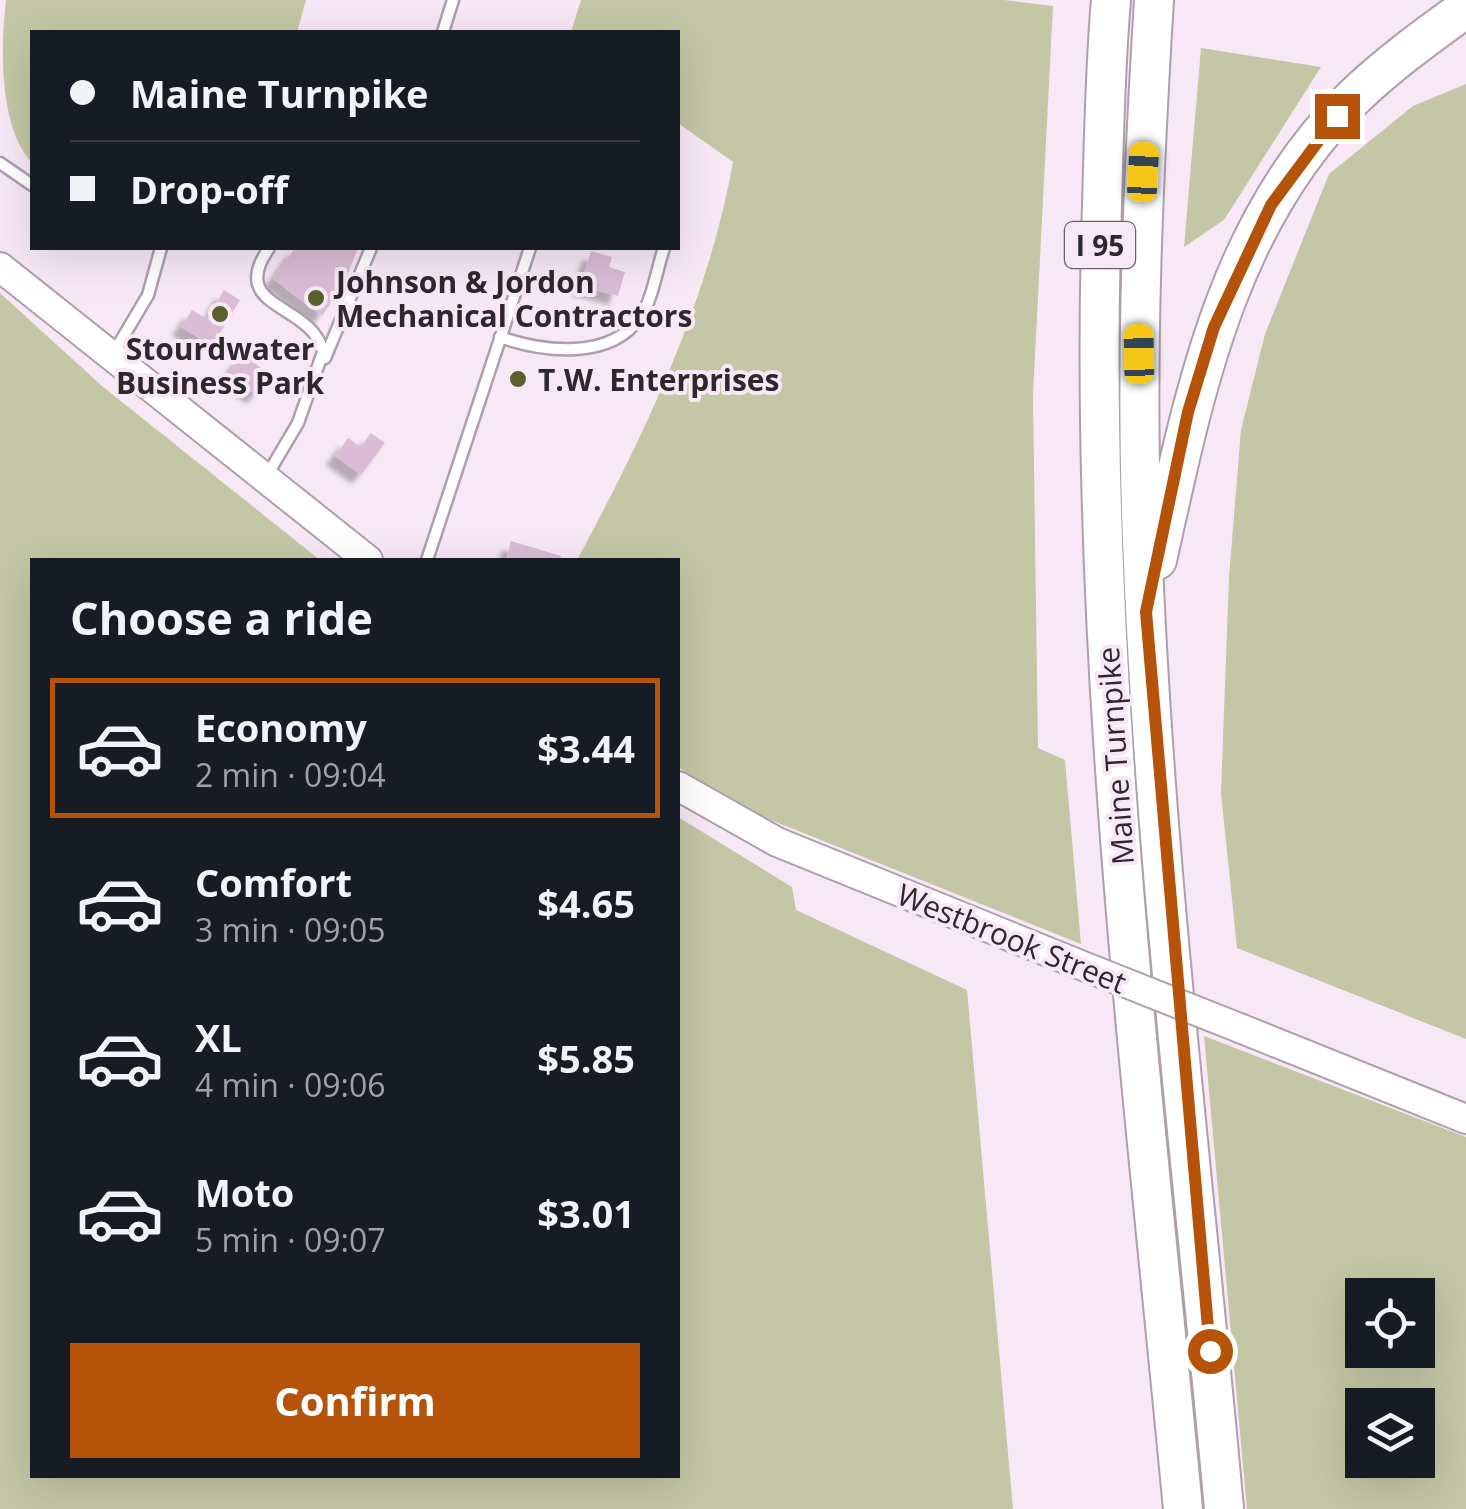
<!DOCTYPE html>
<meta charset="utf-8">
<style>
body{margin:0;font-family:"Open Sans",sans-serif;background:#242831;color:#f1f3f6;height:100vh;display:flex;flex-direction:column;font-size:38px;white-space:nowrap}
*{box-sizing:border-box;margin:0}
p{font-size:32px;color:#9ea1a6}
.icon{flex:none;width:55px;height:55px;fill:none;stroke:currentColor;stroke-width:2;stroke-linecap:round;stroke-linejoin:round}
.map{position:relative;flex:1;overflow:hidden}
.side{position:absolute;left:30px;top:558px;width:650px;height:920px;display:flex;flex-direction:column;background:#171b24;border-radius:0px;box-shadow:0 10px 40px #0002}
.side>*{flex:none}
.top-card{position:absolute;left:30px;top:30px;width:650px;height:220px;border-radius:0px;box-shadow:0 10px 40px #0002;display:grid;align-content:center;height:220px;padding:0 40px;background:#171b24}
.controls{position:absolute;left:1345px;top:1278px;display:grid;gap:20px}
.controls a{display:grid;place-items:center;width:90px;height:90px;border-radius:0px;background:#171b24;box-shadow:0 10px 40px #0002;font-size:50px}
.end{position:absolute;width:45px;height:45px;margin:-22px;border:12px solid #b45309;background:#fff;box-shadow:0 0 0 5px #fff}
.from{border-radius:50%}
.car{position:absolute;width:30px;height:60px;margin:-30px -15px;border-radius:12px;box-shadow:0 0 8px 2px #0007;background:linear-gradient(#f5c518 24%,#345 0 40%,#f5c518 0 76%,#345 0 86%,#f5c518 0)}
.top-card b{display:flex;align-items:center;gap:35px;height:95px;font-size:38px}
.top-card b+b{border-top:2px solid #363941}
.top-card i{width:25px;height:25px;background:#f1f3f6}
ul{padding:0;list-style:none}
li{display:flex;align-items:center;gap:30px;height:140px;margin:0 20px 15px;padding:0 20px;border:5px solid transparent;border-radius:0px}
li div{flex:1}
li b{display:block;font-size:38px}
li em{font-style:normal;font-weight:700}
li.selected{border-color:#b45309}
li>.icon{width:90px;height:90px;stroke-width:1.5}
h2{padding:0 40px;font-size:45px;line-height:120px}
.action{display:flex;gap:20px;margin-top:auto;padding:20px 40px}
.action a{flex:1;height:115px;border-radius:0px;background:#b45309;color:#fff;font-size:40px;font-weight:700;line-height:115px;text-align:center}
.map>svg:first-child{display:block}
.green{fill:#c3c7a5;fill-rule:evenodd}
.building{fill:#dabcd6;filter:url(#shadow)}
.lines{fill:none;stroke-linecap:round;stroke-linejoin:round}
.lane-casing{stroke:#ae9fac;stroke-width:15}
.secondary-casing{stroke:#ae9fac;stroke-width:32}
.highway-casing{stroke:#ae9fac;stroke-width:42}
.lane{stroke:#fff;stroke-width:10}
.secondary{stroke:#fff;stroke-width:28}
.highway{stroke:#fff;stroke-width:38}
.secondary-bridge-casing{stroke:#ae9fac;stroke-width:32;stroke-linecap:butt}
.secondary-bridge{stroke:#fff;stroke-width:28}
.route{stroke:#b45309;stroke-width:12}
.poi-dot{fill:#5b5f2d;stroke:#f8e8f6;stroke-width:4}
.labels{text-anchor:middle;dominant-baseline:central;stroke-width:8;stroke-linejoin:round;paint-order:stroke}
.shield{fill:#f8e8f6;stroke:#6b6269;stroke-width:2.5}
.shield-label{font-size:28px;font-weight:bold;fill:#2e282d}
.poi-label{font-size:30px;font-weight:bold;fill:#2e282d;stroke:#f8e8f6;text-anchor:start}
.street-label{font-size:30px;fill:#2e282d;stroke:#f8e8f6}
</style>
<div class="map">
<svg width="1466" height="1509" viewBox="0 0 1466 1509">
<defs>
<filter id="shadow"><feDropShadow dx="-9" dy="9" stdDeviation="2.5" flood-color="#0004"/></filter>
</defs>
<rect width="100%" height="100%" fill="#f8e8f6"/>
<path class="green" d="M6,0H306L297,32H32V163C0,129 0,52 6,0Z
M581,0H1004L1053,6L1033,394L1038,748L1065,760L1081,944L756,814L678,767V560H577C644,436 708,302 733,162L678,123V32H571Z
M1201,48L1321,67L1224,220L1184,247Z
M1466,84V1039L1237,948L1221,793L1229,577L1241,430L1265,334L1329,174L1413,106Z
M0,293L102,386L320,560H32V1475H678V817L792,887L796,910L967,990L1013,1509H0Z
M1204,1036L1466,1137V1509H1247ZM1362,1295H1418V1350H1362ZM1362,1405H1418V1460H1362Z"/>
<path class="building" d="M295,248H358L345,281L322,316L273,279Z
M591,251L612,257L609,267L625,272L618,296L580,286Z
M224,290L240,300L212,346L181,327L192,310L207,319Z
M242,354L271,375L256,395L228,375Z
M371,433L385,443L361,475L335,456L348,438L361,447Z
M511,541L561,556L560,560H506Z"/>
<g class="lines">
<defs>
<path id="lane" d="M443,32L453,0
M0,163L32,185
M500,337C543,352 611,361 641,316C653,298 657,268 664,248
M113,354L148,295L161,248
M325,358L371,248
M266,477L298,423L323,352C312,302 226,310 269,248
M427,560L530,248"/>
<path id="secondary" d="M0,267L368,560
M678,786L777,842L1073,962
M1242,1029L1466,1119"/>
<path id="highway" d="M1111,0C1105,68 1104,137 1102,205C1087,641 1142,1075 1183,1509
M1154,0C1143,180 1135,359 1142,539C1154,863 1195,1187 1224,1509
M1157,560C1194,395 1226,223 1353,98C1387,65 1427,36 1466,8"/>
</defs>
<use href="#lane" class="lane-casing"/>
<use href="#secondary" class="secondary-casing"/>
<use href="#highway" class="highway-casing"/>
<use href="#lane" class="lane"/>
<use href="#secondary" class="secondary"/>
<use href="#highway" class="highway"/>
<defs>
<path id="secondary-bridge" d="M1073,962L1242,1029"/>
</defs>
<use href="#secondary-bridge" class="secondary-bridge-casing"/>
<use href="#secondary-bridge" class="secondary-bridge"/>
</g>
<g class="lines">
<path class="route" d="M1210,1351L1146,612L1188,412L1214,327L1271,205L1337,116"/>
</g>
<g class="poi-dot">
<circle cx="316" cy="298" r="10"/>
<circle cx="220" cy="314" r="10"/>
<circle cx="518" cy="379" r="10"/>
</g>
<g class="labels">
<rect class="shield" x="1065" y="222" width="70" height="46" rx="8"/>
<g class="shield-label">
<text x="1100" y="245">I 95</text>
</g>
<g class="poi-label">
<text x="336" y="281">Johnson &amp; Jordon<tspan x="336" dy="34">Mechanical Contractors</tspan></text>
<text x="220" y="348" text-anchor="middle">Stourdwater<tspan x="220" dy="34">Business Park</tspan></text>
<text x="538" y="379">T.W. Enterprises</text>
</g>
<g class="street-label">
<text transform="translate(1115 756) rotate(-94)">Maine Turnpike</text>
<text transform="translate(1012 938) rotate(22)">Westbrook Street</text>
</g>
</g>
</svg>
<div class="controls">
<a><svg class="icon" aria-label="locate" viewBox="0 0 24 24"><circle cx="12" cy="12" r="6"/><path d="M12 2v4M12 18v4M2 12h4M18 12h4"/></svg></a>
<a><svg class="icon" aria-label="layers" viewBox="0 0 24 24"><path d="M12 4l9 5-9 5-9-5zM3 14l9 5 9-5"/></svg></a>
</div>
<i class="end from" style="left:1210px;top:1351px"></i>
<i class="end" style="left:1337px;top:116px"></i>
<i class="car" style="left:1143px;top:172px;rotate:3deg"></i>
<i class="car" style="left:1139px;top:354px;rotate:359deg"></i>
<div class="top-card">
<b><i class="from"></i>Maine Turnpike</b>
<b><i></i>Drop-off</b>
</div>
<section class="side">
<h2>Choose a ride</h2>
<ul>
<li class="selected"><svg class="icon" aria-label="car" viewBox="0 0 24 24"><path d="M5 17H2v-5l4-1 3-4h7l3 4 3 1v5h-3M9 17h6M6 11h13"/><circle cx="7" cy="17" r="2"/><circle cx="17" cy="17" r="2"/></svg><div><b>Economy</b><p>2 min · 09:04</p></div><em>$3.44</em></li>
<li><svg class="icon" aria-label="car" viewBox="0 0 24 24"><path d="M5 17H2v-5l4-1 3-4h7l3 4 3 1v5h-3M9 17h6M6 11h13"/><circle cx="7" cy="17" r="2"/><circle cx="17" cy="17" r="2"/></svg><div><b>Comfort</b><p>3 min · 09:05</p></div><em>$4.65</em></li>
<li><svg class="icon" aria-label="car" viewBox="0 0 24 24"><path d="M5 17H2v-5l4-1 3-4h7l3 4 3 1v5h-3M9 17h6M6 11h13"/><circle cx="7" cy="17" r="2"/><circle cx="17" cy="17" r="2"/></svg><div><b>XL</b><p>4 min · 09:06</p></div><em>$5.85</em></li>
<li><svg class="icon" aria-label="car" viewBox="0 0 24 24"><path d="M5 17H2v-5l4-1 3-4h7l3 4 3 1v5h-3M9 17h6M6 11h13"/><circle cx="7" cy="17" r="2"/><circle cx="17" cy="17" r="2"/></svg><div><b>Moto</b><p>5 min · 09:07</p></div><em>$3.01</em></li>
</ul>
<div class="action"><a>Confirm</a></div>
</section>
</div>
